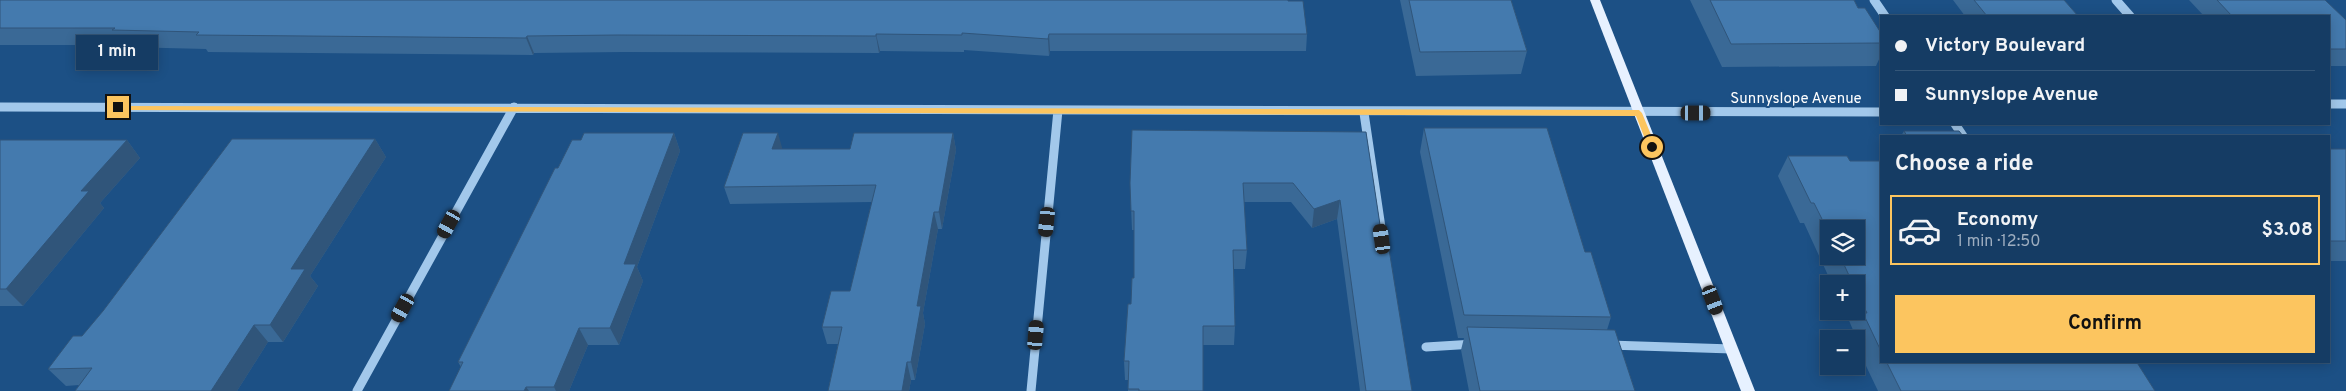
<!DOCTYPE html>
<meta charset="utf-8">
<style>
body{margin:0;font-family:Overpass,sans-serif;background:#22476d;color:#f1f3f6;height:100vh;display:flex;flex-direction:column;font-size:19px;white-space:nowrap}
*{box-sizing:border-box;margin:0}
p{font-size:16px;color:#9dadbf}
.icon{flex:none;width:28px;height:28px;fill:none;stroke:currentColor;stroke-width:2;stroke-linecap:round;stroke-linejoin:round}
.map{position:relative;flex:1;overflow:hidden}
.side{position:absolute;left:1880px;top:135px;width:450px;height:228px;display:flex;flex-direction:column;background:#153c64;border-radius:0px;box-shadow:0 2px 12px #0003,0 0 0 1px #345678}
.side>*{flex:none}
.hud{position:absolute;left:1880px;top:15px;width:450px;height:110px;border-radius:0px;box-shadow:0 2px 12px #0003,0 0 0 1px #345678;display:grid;align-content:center;height:110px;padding:0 15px;background:#153c64}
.controls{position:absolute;left:1820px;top:220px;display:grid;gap:10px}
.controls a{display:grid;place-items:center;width:45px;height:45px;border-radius:0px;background:#153c64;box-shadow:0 2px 12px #0003,0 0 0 1px #345678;font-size:25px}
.end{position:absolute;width:22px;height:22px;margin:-11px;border:6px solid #fcc55f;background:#111;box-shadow:0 0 0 2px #111}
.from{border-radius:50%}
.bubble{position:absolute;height:35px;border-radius:0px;background:#153c64;box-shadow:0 2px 12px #0003,0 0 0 1px #345678;font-size:16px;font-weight:700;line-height:35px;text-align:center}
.car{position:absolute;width:15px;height:30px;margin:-15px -8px;border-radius:6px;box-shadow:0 0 4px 1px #0007;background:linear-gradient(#222 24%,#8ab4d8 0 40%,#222 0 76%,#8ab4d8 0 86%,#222 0)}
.hud b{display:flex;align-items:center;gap:18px;height:48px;font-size:19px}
.hud b+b{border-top:1px solid #345678}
.hud i{width:12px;height:12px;background:#f1f3f6}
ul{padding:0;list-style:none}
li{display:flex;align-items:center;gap:15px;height:70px;margin:0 10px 8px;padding:0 5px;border:2px solid transparent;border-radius:0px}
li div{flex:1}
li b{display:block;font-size:19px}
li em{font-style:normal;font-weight:700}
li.on{border-color:#fcc55f}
li>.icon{width:45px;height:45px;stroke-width:1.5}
h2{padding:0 15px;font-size:22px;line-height:60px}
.action{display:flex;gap:10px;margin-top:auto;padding:10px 15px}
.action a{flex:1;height:58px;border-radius:0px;background:#fcc55f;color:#111;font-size:20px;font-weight:700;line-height:58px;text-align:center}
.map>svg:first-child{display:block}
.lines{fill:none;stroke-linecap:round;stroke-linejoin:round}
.minor{stroke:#a2c8eb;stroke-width:9}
.major{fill:#e7f1ff;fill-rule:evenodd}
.wall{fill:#3a6996;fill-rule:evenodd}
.shaded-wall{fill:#30557a}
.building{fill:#447aae;stroke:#30557a}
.route{fill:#fcc55f}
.labels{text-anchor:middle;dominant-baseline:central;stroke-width:4;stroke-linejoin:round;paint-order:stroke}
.street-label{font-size:15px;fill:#fff;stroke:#1c5085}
</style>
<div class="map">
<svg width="2346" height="391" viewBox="0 0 2346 391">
<rect width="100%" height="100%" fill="#1c5085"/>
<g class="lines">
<path class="minor" d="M1874,0L1885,16
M2116,0L2130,16
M2329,104H2346
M0,107L1881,112
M1364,113L1384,248
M1955,124L1963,136
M1609,345L1732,349
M1426,347L1474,344
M357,391L514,107
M1031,391L1058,110"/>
<path class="major" d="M1590,0H1600L1755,391H1741Z"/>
</g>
<path class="wall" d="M0,0L1307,34L1306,51H1050L1049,56L964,50V52L880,51L879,53L624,52L534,53L533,55L208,52L206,49L125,47L123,45H0Z
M1400,0H1511L1527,51L1521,74L1416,76Z
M1690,0H1854L1858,8L1881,33V55L1876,66L1722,67Z
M1953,0H2064L2078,16H1965Z
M2189,0H2325L2346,20V66H2329V16H2204Z
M1424,128L1585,252L1611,317L1607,330L1635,391H1469L1461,350L1464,338H1458L1420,152Z
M1904,131L1963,136H1901Z
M1366,132L1382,238L1412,391H1360L1337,219L1312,228L1291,202H1244L1247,250L1245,269H1234L1235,326L1234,345H1203V391H1128V380H1125L1124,361L1134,278V230H1132L1130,183Z
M674,133L680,151L637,267L643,281L619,345H588L569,391H449L461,367L458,362L558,168Z
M953,133L956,150L942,229H938L923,313L925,324L915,380H911L909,391H828L838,344H827L822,327L850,291L872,202L730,204L724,187L782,149H850Z
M375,139L386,157L310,276L318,286L283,342H268L237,391H75L79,385L66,386L48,369L82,336Z
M0,140H127L140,158L100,203L104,208L23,306H0Z
M2329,149H2346V261H2329Z
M1788,156L1850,161H1881V361H2185L2136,362L2155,391H1878L1856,345V339H1853L1851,333L1853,330L1845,311H1856V284H1832L1804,223H1800L1778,176ZM1829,229L1856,256H1829Z"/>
<path class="shaded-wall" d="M876,34L880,51L879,53L876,36Z
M1049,34L1050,51L1049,56L1048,39Z
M527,36L534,53L533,55L526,38Z
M674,133L680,151L637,267L643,281L619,345L610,328L624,264Z
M778,133L783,151L772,149Z
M953,133L956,150L942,229L939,212Z
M375,139L386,157L310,276L318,286L283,342L270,325L291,269Z
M127,140L140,158L100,203L104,208L23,306L6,289L81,191Z
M1340,200L1337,219L1312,228L1314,209Z
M934,212L938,229L923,313L925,324L915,380L911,362L917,306Z
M254,325L268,342L237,391H211Z
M579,328L588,345L569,391H556L554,387Z
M907,362L911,380L909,391H902Z
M526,387L529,391H524Z"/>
<path class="building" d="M0,0H1288V1H1303L1307,34H1049L1048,39L962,33V35L876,34V36L617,35L527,36L526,38L196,35L199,32L112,30L115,28H0Z
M1409,0H1511L1527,51L1420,52Z
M1710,0H1854L1858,8H1865L1881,33V43L1731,44Z
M1974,0H2064L2078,16H1987Z
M2217,0H2325L2346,20V49H2329V16H2232Z
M1424,128H1547L1585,252H1591L1611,317L1464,315Z
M1132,130L1366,132L1382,238L1388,243L1412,391H1366L1340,200L1314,209L1293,183H1243L1247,250H1233L1235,326H1203V391H1139V389H1128L1129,361H1124L1128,304H1131L1132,278H1134V211H1131L1130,183Z
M1904,131H1959L1963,136H1907Z
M584,133H674L624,264H636L610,328H579L554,387H526L524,391H449L463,362H458L555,168H558L572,140H581Z
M743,133H778L772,149H850L854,133H953L939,212H934L917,306H921L911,362H907L902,391H828L842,327H822L831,291H850L876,185L724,187Z
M232,139H375L291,269H305L270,325H254L211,391H75L92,368L48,369L73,336H82L103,311Z
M0,140H127L81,191H89L6,289H0Z
M2329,149H2346V241H2329Z
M1788,156H1847L1850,161H1881V351L1863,313H1867L1856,291V284H1853L1840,256H1856V229H1829V233L1814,203H1811Z
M1467,327L1615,330L1635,391H1480Z
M1886,361H2136L2155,391H1901Z"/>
<path class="route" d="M116,106L1639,110L1642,113L1656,147L1649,149L1636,116L118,110L116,109Z"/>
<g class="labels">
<g class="street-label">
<text x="1796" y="99">Sunnyslope Avenue</text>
</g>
</g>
</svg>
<div class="controls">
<a><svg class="icon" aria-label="layers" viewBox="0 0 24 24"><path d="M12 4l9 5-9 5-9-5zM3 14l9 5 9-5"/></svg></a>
<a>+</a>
<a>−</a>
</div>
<i class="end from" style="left:1652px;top:147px"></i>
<i class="end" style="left:118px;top:107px"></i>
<div class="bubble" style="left:76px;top:35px;width:82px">1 min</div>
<i class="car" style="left:1696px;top:113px;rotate:90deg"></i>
<i class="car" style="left:1047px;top:222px;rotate:186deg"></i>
<i class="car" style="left:449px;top:224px;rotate:209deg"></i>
<i class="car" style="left:1382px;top:239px;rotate:352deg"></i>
<i class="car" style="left:1713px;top:300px;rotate:159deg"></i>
<i class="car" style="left:403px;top:308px;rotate:209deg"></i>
<i class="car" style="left:1036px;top:335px;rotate:5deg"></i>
<div class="hud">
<b><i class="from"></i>Victory Boulevard</b>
<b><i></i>Sunnyslope Avenue</b>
</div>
<section class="side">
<h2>Choose a ride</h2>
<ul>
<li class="on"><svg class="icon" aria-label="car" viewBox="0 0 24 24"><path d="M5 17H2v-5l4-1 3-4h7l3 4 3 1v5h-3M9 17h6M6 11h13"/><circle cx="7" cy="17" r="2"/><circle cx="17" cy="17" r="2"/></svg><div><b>Economy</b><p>1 min · 12:50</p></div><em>$3.08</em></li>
</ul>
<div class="action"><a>Confirm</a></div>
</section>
</div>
